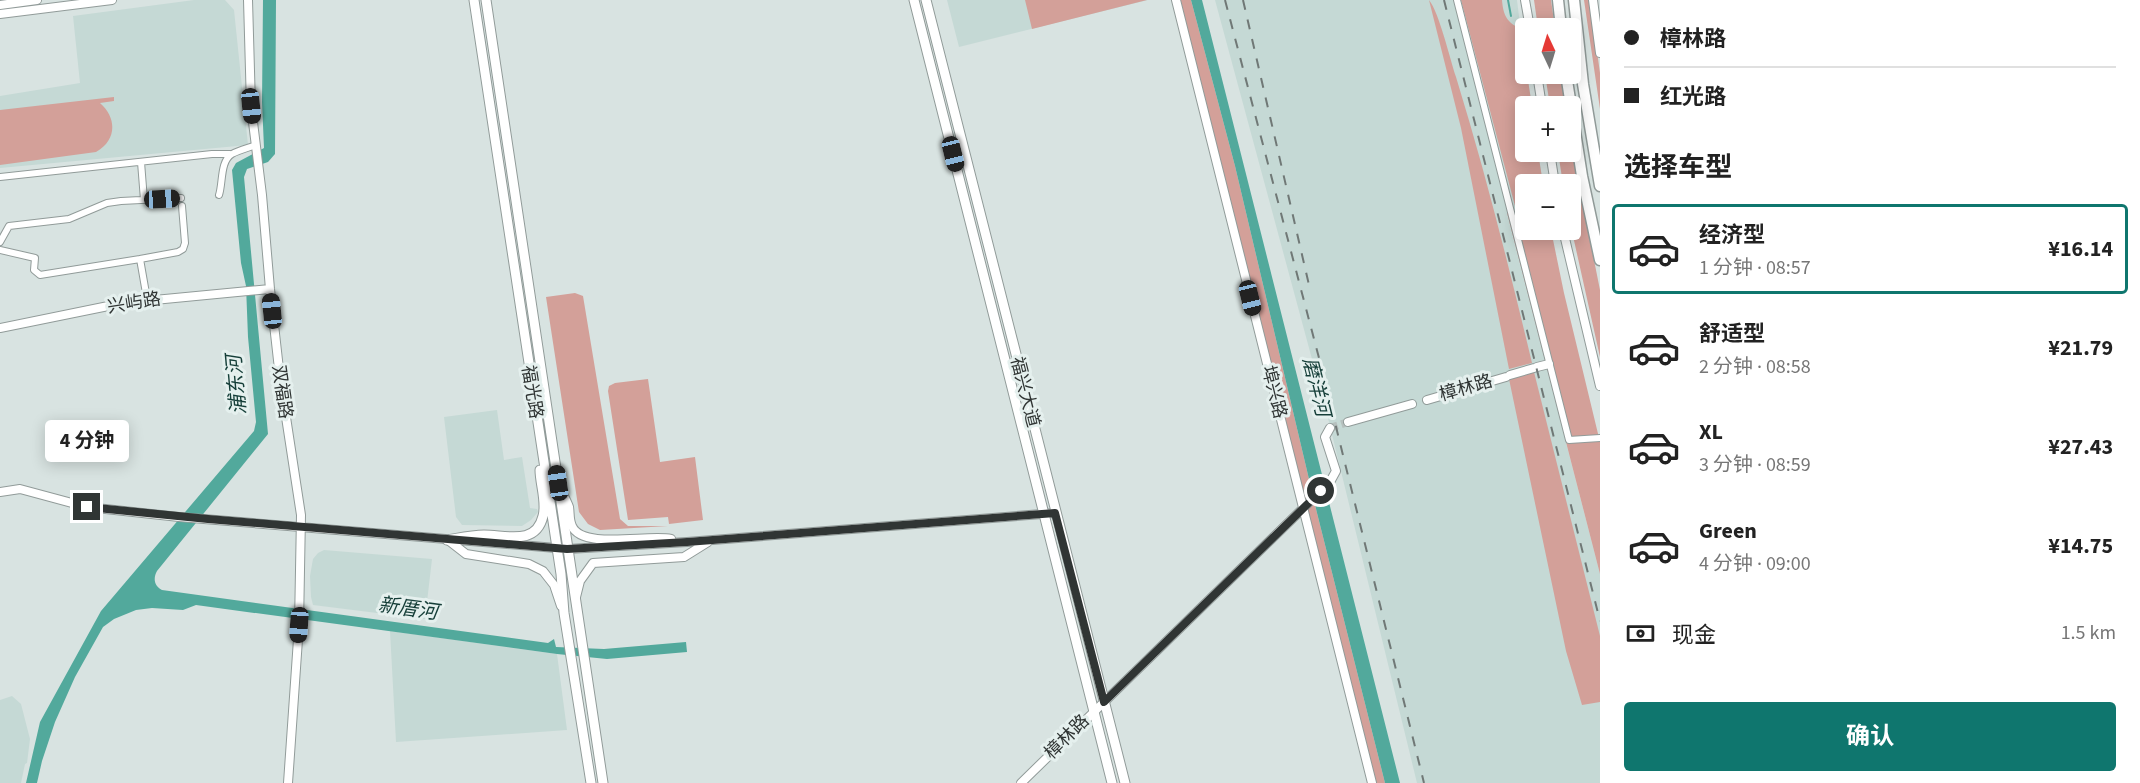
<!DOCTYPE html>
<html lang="zh">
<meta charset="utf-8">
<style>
body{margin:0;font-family:"Source Sans 3","Noto Sans SC",sans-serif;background:#f6f6f6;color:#222;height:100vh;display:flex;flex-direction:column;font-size:22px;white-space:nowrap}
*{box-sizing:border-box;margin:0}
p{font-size:20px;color:#767676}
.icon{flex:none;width:33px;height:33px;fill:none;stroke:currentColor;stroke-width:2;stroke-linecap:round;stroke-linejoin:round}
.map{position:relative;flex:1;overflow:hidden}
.drawer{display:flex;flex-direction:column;background:#fff;width:540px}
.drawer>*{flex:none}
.hud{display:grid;align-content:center;height:132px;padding:0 24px;background:#fff}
.needle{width:39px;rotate:356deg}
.controls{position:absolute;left:1515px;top:18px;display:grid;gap:12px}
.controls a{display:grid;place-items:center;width:66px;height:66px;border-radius:6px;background:#fff;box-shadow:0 3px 15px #0003;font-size:30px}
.end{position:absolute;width:27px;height:27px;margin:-14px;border:8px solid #303534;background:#fff;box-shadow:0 0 0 3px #fff}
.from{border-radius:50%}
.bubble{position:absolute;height:42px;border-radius:6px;background:#fff;box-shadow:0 3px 15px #0003;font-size:20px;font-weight:700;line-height:42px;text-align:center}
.car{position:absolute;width:18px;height:36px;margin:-18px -9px;border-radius:8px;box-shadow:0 0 4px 2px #0007;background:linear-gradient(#222 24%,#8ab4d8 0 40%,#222 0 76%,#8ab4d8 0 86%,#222 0)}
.hud b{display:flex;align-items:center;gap:21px;height:57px;font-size:22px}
.hud b+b{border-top:2px solid #e0e0e0}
.hud i{width:15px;height:15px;background:#222}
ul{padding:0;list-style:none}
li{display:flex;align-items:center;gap:18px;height:90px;margin:0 12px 9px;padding:0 12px;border:3px solid transparent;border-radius:6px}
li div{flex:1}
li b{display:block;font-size:22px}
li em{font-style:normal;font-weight:700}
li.current{border-color:#0f766e}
li>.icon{width:54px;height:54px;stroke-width:1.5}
h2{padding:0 24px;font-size:27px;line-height:72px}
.pay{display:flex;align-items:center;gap:15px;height:66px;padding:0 24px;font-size:22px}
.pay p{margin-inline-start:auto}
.action{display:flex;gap:12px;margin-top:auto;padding:12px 24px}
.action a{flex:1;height:69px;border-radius:6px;background:#0f766e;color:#fff;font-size:24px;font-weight:700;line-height:69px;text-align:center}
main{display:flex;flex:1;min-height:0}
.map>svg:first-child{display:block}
.built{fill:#c5d9d5}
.green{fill:#d3a099}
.water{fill:#52a99c}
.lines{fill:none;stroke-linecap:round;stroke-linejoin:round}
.stream{stroke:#52a99c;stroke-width:2}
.secondary-tunnel{stroke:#b6c0be;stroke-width:8;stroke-dasharray:8 4;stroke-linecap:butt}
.street-casing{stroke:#919b99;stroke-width:8}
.secondary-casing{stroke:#919b99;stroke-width:10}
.primary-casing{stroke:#919b99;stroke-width:11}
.highway-casing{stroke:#919b99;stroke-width:13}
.street{stroke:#fff;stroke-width:6}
.secondary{stroke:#fff;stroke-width:8}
.primary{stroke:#fff;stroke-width:9}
.highway{stroke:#fff;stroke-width:10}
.rail{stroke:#707876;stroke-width:2;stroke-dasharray:10 10;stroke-linecap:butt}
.route{stroke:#303534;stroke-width:8}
.labels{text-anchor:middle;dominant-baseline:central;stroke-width:6;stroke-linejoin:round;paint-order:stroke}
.street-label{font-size:18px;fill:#303534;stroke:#e5f0ee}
.water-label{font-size:20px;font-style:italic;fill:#153e38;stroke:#e5f0ee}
</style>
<main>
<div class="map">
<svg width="1600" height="783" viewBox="0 0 1600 783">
<rect width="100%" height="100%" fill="#d8e3e1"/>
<path class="built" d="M194,0H225L234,10L248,145L0,168V96L80,83L73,16Z
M947,0H1148L959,47Z
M1215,0H1517L1526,74H1527L1532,106H1526V152H1538L1543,184H1526L1525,208L1507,214L1600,574V783H1417L1329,422Z
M497,410L504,460L522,457L530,508L537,509L538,512L531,520L522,526L462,525L456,517L444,417Z
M324,550L432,559L425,619L313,605L311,597L310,576L313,559L318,553Z
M390,631L557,654L567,730L396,742Z
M12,696L21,704L30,739L27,763L25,764L21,783H0V700Z"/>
<path class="green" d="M1025,0H1147L1032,29Z
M1177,0H1191L1235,166L1317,513L1385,783H1373Z
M1429,0C1439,12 1450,59 1456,77C1485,171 1509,267 1532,363L1509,369L1461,128Z
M1461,0H1502C1503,14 1507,24 1521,28L1526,74H1527L1532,106H1526V152H1538L1543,184H1526L1525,203L1515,206Z
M1534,0H1551L1555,28H1538Z
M1584,0H1590L1600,73V109Z
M1545,74H1561L1567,106H1550Z
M114,97V101L100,103C117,118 117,140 96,152L0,165V110Z
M1571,131L1582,200L1600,290V357L1571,227L1570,184H1563L1558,152H1570Z
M1525,208L1526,230H1551L1564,293L1600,442V574L1507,213Z
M575,293L583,296L620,519L628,526H668L600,530L588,524L579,512L546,297Z
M1534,372L1600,636V702L1582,705L1566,651L1509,379Z
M648,379L660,462L695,457L703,520L669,524L668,517L628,520L608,391L609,386L615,383Z"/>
<path class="water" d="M263,0H276L275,154L268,162L247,169L244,177L268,434L157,571C153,578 154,586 162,590L548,643L554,639L556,647L604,649L686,642L687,652L607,659L557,654L196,605L183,610L152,608L136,610L114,619L103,627L75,677L55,722L42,761L37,783H26L40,722L101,611L254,431L256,422L248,337L246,286L241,263L232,170L236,163L264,148L262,102Z
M1191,0H1202L1400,783H1385L1317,513L1235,166Z"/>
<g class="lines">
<path class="stream" d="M1508,0L1511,16"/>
<path class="secondary-tunnel" d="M1330,428L1348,422"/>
<defs>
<path id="street" d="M1457,0L1569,440L1600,438
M141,162L144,200
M0,177L212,154H230
M219,195C223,183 220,161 232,154C239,150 248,148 256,145
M0,242L9,226L69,219L107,203L121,201L181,198
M0,250L35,258L34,270L40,275L140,259
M147,299L140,259L178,252L183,249L185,243L182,206"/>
<path id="secondary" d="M248,0L251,106L262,195L270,289L280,378L301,515L299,625L288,783
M1176,0L1372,783
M1525,0L1530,28
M1593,0L1600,53
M0,5L37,0
M0,14L112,0
M1537,74L1542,106
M1550,152L1555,184
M1563,230L1600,386
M0,328L123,303L270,289
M1537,367L1549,364
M1510,375L1534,368
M1427,400L1506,377
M1348,422L1412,404
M561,489C563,495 567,501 569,507C570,513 569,520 572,526C582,550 649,534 671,539
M0,492L20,489L87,507L179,517L568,549L687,542L1055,513
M448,540L466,554L529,564L543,571L554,585L561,606
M576,597L580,581L593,563L684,557L708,542
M1021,783L1330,482L1336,471L1325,437L1330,428"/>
<path id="primary" d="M474,0L561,574L564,613L591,783
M486,0L603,783
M914,0L1112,783
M926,0L1125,783
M447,540C459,538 472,535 484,535C506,535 536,546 543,516C547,502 540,484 540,470"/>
<path id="highway" d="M1558,0L1561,28
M1574,0L1583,84L1600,186
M1566,74L1582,176L1600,260"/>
</defs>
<use href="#street" class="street-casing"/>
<use href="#secondary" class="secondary-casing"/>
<use href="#primary" class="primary-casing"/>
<use href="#highway" class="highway-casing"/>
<use href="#street" class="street"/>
<use href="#secondary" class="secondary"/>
<use href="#primary" class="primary"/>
<use href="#highway" class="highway"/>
<path class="rail" d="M1225,0L1319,358L1424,783
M1243,0L1309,285
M1444,0L1600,621"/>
</g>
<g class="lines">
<path class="route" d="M87,507L208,519L567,549L687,542L1055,513L1104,702L1321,491"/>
</g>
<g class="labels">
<g class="street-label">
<text transform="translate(134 303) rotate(-9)">兴屿路</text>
<text transform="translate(1466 388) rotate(-16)">樟林路</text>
<text transform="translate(282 392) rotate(82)">双福路</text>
<text transform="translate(532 392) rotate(81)">福光路</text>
<text transform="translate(1025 392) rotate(76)">福兴大道</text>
<text transform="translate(1274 392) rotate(76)">埠兴路</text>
<text transform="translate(1067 737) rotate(-45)">樟林路</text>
</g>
<g class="water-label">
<text transform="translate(237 385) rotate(-95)">浦东河</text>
<text transform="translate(1316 387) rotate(76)">磨洋河</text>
<text transform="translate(408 609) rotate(8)">新厝河</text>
</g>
</g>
</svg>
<div class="controls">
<a><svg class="needle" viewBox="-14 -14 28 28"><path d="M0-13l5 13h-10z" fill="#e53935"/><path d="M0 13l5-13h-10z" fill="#767676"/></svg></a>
<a>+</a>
<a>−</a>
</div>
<i class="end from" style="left:1321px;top:491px"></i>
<i class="end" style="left:87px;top:507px"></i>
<div class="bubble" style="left:45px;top:420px;width:84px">4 分钟</div>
<i class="car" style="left:251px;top:106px;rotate:174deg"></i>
<i class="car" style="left:953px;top:154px;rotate:166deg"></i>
<i class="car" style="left:162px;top:199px;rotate:87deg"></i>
<i class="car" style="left:1250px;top:298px;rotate:166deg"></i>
<i class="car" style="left:272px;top:311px;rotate:354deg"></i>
<i class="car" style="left:558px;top:483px;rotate:352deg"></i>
<i class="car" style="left:299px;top:625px;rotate:184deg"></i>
</div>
<section class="drawer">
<div class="hud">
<b><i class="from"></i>樟林路</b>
<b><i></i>红光路</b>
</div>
<h2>选择车型</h2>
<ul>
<li class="current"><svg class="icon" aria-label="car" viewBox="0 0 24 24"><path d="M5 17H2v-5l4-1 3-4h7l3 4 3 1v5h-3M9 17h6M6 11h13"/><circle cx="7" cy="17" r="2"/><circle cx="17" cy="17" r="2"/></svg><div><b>经济型</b><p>1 分钟 · 08:57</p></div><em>¥16.14</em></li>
<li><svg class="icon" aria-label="car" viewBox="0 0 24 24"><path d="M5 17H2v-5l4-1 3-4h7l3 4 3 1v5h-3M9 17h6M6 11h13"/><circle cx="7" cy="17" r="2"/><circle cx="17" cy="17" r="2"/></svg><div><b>舒适型</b><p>2 分钟 · 08:58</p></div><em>¥21.79</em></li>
<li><svg class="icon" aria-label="car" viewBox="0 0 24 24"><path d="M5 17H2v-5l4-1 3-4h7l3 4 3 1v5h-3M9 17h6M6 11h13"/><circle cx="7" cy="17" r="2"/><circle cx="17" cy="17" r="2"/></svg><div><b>XL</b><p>3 分钟 · 08:59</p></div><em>¥27.43</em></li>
<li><svg class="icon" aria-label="car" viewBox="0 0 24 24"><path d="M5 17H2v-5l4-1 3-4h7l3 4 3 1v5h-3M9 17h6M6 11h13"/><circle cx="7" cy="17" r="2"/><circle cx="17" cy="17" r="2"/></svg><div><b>Green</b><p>4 分钟 · 09:00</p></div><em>¥14.75</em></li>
</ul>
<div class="pay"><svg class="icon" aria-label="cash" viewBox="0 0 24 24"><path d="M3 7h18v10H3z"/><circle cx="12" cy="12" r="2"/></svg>现金<p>1.5 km</p></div>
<div class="action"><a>确认</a></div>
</section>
</main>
